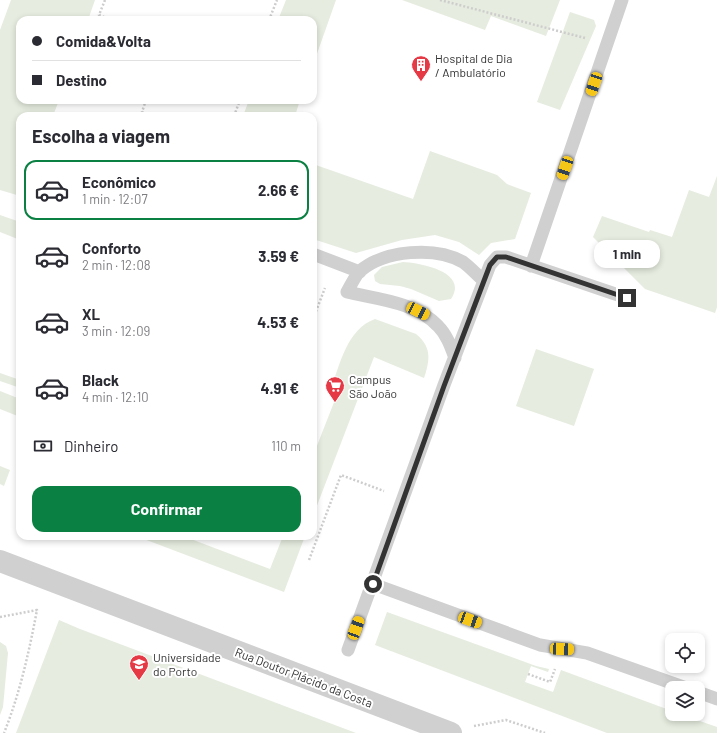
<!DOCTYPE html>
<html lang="pt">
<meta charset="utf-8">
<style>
body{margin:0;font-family:Barlow,sans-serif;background:#f2f2f3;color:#2b2b33;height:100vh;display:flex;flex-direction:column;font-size:15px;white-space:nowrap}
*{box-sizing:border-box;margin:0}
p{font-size:13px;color:#7c7c81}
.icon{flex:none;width:22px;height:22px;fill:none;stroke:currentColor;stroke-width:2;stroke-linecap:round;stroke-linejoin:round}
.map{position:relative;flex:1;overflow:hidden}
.details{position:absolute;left:16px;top:112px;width:301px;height:428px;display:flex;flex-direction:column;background:#fff;border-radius:12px;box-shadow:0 2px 6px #0003}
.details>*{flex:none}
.guide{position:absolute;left:16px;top:16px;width:301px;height:88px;border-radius:12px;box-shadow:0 2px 6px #0003;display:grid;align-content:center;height:88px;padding:0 16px;background:#fff}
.buttons{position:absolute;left:665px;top:633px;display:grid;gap:8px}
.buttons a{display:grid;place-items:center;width:40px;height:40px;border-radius:8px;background:#fff;box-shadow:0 2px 6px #0003;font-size:20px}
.end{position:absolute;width:18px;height:18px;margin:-9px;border:5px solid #333;background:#fff;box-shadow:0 0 0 2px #fff}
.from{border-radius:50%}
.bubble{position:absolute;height:28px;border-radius:12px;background:#fff;box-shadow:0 2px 6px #0003;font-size:13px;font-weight:700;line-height:28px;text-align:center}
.car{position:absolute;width:12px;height:24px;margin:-12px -6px;border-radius:5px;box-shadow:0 0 3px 1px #0007;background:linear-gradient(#f5c518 24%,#345 0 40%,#f5c518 0 76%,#345 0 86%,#f5c518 0)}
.guide b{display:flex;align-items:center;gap:14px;height:38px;font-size:15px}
.guide b+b{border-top:1px solid #e1e1e2}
.guide i{width:10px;height:10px;background:#2b2b33}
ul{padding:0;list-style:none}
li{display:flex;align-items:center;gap:12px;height:60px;margin:0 8px 6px;padding:0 8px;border:2px solid transparent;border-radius:12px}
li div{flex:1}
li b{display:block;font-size:15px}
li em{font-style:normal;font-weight:700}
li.on{border-color:#0b8043}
li>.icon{width:36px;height:36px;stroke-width:1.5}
h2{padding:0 16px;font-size:18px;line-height:48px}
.pay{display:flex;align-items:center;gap:10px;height:44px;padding:0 16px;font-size:15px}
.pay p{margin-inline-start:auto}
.cta{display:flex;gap:8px;margin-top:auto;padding:8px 16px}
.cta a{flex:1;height:46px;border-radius:12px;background:#0b8043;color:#fff;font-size:16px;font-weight:700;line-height:46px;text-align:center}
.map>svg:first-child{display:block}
.green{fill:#e6ecdf}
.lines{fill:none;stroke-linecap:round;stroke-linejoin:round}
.path{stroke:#cdcdcd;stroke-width:2.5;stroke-dasharray:2 2;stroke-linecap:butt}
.service{stroke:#d0d0d0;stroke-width:13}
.minor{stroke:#d0d0d0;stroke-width:22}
.route{stroke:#333;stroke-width:5}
.labels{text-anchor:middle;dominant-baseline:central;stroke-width:4;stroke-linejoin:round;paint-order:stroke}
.poi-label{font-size:12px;fill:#333;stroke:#fff;text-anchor:start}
.street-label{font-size:12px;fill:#333;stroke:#fff}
</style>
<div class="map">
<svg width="717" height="733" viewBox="0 0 717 733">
<rect width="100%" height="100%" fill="#fff"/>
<path class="green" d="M11,0H95L88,20H20V100H59L53,116H20V196L0,190V30Z
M286,0H336L313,65V20H278Z
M402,0H560L546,36L491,16L485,30Z
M570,12L594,20L596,26L560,110L537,102Z
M249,100H300L295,116H243Z
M430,151L497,175L507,184L531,193L515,239L491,243L479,255L459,242L435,235L402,240L356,253L313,239V164L413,199Z
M717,176V307L715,313L645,289L593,237L602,216L649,232L650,230L672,237L689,190L709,197Z
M0,215L20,222V240L0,232Z
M403,262C421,263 469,272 451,299L439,301L411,289L400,286L380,284L375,281L374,275L382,267Z
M375,319L416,334C432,347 430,360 424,378L374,357L313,516V456L338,392L331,389C340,364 347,329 375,319Z
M536,349L594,369L574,426L516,406Z
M0,373L20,380V388L0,381Z
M0,391L20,399V417L0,409Z
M0,466L10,470L4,486L0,484Z
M136,536H183L270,569L283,536H305L284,592Z
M387,612L536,666L549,669L548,672L531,666L525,682L553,692L561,670L672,711V714H680L717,727V733H607L375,645Z
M59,620L80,629L356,733H16Z
M0,642L6,646L8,653L3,707L0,715Z"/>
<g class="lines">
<path class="path" d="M105,0L99,15L111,20
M440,0L585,38
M269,20L277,0
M146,100L142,112L153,116
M234,116L240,100
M313,319L325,288
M309,560L341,475L384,491
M0,617L37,610C29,652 20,693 4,733
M528,674L550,682L555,669
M474,726L506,720L545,733"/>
<path class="service" d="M313,254L360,272
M531,266L622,0
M455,358C451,347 447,335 438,326C416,302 377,299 347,292C351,285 355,276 360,271C385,250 435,246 463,262C470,267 477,275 484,281
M373,584L540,645L587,653L686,688
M348,650L444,385L490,265L497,257H506L627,298
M698,692L717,699"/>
<path class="minor" d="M0,561L451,733"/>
</g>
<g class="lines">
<path class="route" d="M373,584L444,386L490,265L497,257H506L627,298"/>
</g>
<defs>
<symbol id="building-pin" viewBox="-11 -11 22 30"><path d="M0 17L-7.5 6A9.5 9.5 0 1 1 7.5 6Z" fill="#e63946" stroke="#fff"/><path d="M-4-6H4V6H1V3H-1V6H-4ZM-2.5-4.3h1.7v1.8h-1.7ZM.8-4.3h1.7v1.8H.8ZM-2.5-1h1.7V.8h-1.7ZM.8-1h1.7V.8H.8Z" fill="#fff"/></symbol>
<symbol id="supermarket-pin" viewBox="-11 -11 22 30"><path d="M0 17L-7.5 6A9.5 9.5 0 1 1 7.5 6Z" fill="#e63946" stroke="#fff"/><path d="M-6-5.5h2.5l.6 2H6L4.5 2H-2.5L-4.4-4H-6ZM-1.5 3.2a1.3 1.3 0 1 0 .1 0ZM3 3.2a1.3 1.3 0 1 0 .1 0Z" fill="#fff"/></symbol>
<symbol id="university-pin" viewBox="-11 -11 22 30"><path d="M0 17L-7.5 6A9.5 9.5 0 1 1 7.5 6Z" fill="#e63946" stroke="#fff"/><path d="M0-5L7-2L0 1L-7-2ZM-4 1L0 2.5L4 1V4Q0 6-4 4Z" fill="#fff"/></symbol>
</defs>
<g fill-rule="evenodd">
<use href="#building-pin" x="410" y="54" width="22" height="30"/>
<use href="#supermarket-pin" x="324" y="375" width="22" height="30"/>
<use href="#university-pin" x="128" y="653" width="22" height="30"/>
</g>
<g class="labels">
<g class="poi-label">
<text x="435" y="58">Hospital de Dia<tspan x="435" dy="14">/ Ambulatório</tspan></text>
<text x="349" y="379">Campus<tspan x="349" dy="14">São João</tspan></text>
<text x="153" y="657">Universidade<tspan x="153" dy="14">do Porto</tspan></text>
</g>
<g class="street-label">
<text transform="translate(304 677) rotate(21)">Rua Doutor Plácido da Costa</text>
</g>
</g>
</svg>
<div class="buttons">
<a><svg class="icon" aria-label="locate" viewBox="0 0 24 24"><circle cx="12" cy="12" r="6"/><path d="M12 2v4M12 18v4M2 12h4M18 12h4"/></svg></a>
<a><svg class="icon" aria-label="layers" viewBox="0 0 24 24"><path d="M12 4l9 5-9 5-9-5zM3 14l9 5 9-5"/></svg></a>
</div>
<i class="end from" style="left:373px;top:584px"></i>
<i class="end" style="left:627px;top:298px"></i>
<div class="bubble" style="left:594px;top:240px;width:66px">1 min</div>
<i class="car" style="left:594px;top:84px;rotate:199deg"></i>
<i class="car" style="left:565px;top:168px;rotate:199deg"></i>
<i class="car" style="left:418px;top:311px;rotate:116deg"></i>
<i class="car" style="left:470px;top:620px;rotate:110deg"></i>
<i class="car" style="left:356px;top:628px;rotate:20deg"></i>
<i class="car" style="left:562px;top:649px;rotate:92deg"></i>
<div class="guide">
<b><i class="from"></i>Comida&amp;Volta</b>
<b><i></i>Destino</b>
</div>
<section class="details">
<h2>Escolha a viagem</h2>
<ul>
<li class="on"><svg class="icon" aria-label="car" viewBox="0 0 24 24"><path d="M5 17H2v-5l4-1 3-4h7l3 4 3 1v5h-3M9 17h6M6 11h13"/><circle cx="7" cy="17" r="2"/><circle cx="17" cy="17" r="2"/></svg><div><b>Econômico</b><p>1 min · 12:07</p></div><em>2.66 €</em></li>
<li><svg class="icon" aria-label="car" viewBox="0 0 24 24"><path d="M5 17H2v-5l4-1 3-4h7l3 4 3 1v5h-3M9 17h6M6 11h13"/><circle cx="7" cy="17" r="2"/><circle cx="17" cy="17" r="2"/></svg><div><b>Conforto</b><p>2 min · 12:08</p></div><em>3.59 €</em></li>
<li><svg class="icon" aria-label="car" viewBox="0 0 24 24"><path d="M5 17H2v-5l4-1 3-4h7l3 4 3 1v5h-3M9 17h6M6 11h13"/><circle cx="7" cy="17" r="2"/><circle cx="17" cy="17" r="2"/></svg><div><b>XL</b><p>3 min · 12:09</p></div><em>4.53 €</em></li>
<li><svg class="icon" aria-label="car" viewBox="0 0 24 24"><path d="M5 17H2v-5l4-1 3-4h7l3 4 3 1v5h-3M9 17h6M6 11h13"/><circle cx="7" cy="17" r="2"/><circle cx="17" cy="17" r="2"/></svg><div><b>Black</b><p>4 min · 12:10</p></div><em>4.91 €</em></li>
</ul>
<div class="pay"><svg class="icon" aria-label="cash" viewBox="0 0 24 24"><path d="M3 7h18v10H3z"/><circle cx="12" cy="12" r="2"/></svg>Dinheiro<p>110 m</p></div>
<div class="cta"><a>Confirmar</a></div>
</section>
</div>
